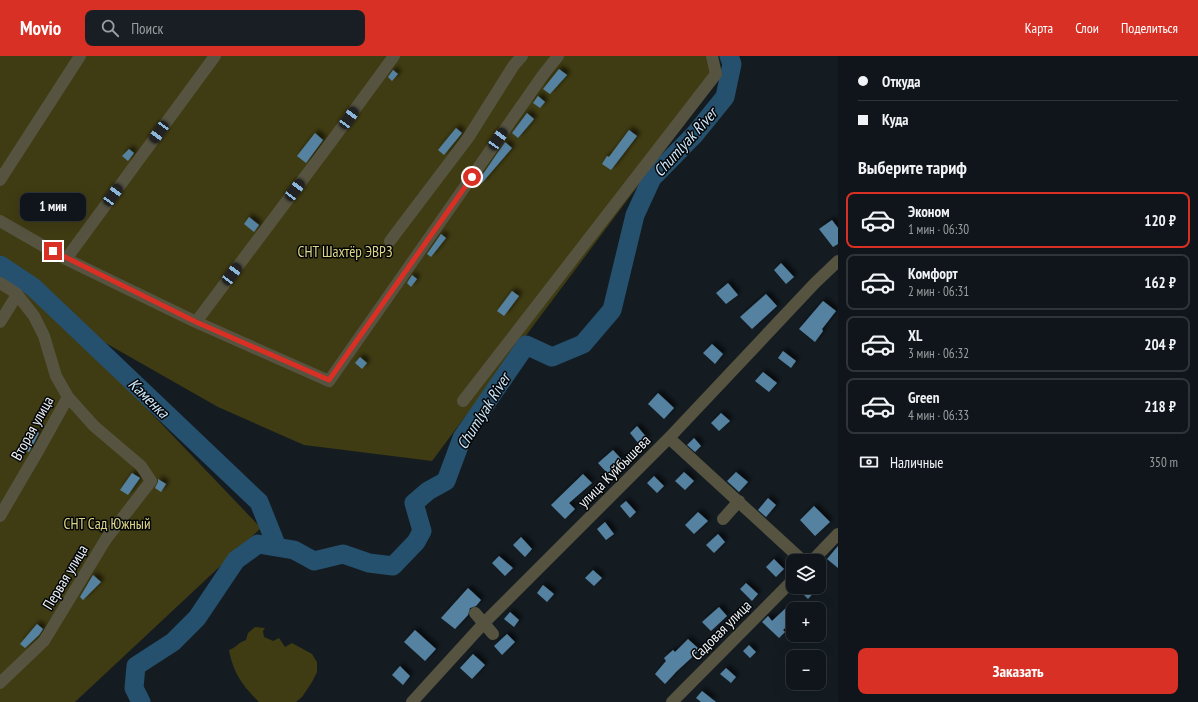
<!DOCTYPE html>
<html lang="ru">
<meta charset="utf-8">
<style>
body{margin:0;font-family:"PT Sans Narrow",sans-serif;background:#181e23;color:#f1f3f6;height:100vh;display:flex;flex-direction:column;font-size:15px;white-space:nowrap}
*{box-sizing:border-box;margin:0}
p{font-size:13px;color:#9b9fa2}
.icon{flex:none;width:22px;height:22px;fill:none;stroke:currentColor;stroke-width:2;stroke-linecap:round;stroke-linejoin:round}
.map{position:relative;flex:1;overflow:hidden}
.sheet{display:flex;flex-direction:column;background:#0f151a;width:360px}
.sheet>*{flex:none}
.banner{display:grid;align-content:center;height:88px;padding:0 20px;background:#0f151a}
.tools{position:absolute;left:786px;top:498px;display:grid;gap:8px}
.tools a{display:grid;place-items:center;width:40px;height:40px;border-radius:8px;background:#0f151a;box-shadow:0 4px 16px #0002,0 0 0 1px #2f3439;font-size:20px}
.end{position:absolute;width:18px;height:18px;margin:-9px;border:5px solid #d93025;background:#fff;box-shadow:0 0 0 2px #fff}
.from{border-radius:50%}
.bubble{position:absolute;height:28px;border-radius:8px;background:#0f151a;box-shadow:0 4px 16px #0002,0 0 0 1px #2f3439;font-size:13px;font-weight:700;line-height:28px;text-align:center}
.car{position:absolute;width:12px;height:24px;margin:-12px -6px;border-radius:5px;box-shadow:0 0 3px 1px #0007;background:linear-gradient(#222 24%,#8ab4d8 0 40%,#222 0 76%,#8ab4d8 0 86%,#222 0)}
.banner b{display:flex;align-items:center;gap:14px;height:38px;font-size:15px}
.banner b+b{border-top:1px solid #2f3439}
.banner i{width:10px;height:10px;background:#f1f3f6}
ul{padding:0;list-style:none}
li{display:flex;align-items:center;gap:12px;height:56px;margin:0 8px 6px;padding:0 12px;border:2px solid #2f3439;border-radius:8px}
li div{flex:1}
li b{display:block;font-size:15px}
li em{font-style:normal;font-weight:700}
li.on{border-color:#d93025}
li>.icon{width:36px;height:36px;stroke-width:1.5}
h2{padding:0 20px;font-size:18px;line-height:48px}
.pay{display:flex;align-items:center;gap:10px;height:44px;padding:0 20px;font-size:15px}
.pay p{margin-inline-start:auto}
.button{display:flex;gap:8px;margin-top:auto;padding:8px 20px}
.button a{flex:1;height:46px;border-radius:8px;background:#d93025;color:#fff;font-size:16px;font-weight:700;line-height:46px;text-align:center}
header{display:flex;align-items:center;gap:24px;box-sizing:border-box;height:56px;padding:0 20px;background:#d93025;color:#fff}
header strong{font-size:19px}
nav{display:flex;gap:22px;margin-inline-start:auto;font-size:14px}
.search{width:280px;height:36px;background:#181e23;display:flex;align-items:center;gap:10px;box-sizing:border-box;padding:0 14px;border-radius:8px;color:#9b9fa2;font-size:15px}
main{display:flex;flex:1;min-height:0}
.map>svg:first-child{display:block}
.green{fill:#3f3b12}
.water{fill:#25516e}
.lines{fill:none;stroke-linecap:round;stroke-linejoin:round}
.river{stroke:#25516e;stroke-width:19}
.building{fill:#5682a1;filter:url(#shadow)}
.minor{stroke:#565441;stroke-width:12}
.route{stroke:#d93025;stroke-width:5}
.labels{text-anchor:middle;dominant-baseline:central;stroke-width:3;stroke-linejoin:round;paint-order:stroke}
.park-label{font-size:15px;fill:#ddd688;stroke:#040608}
.street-label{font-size:15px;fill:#eef3f7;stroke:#040608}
.water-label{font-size:16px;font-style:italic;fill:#cee9fc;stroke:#040608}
</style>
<header>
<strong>Movio</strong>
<div class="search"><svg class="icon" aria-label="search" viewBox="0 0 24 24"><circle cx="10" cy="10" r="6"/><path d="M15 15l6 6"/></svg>Поиск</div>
<nav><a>Карта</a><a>Слои</a><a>Поделиться</a></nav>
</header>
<main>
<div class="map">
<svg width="838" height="646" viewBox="0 0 838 646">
<defs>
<filter id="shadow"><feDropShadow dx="3.5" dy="-3.5" stdDeviation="2" flood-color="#0009"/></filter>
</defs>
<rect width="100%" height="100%" fill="#141c22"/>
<path class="green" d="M0,0H714L718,23L432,405L304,389L218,351L102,285L0,217Z
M0,219L53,254L261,472L75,646H0Z
M255,571L265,572L263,575L264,581L273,585L279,582L285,591L292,587L312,598L317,606V616L312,626L302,641L296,646H259C248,635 238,624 233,609C231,604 230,599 229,594C236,592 237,587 246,584L248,577Z"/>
<path class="water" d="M722,0H738L739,13L727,10Z"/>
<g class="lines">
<path class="river" d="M0,209L33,231L259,446L277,491
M141,646L134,632L136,610L173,586L197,562L236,504L258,488L294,494L314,505L343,498L369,507L393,510L416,486L422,475L414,447L428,435L446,425L462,382L526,289L552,301L583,288L612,254L635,159L652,122L695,78L725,41L732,8L729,0"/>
</g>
<path class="building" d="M559,13L567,19L550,38L543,33Z
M393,14L398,18L392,25L388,21Z
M538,40L545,46L540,52L533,47Z
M527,57L534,63L518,82L512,77Z
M456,72L462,77L444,99L438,94Z
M629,74L637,80L611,114L602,108L607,100L609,101Z
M315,77L323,84L306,107L297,100Z
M505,86L512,92L482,127L479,124Z
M129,93L134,97L128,105L122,100Z
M249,161L259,169L254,176L244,168Z
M832,164L838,172V188L833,191L819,173Z
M441,178L446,182L431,201L427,198Z
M781,207L794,221L786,228L774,214Z
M412,219L417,223L411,231L407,227Z
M728,227L738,239L726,248L716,237Z
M512,235L519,240L504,260L497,255Z
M766,238L777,250L752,273L740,261Z
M823,245L836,255L822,273L823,275L815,286L799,273Z
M712,288L723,298L715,308L703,297Z
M783,295L796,305L791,312L778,302Z
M360,301L367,307L362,313L355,307Z
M763,316L777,327L769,336L755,325Z
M658,337L674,352L664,363L648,348Z
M721,357L730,365L719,375L711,367Z
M637,370L647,382L639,388L630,377Z
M35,375L39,377L29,396L23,393L32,378L33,379Z
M694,382L701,390L695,396L687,389Z
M613,394L623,405L608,418L598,407Z
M684,416L694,425L685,434L675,425Z
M736,416L748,426L739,436L727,425Z
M132,417L140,422L128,439L120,434Z
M583,418L592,427L569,447L575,453L565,463L551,449Z
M654,420L664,430L657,437L647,427Z
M158,423L166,428L161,436L155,432L158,426Z
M768,442L776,449L766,461L758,454Z
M626,445L636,456L630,462L620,450Z
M814,450L830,466L815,480L800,464Z
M698,456L708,465L694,478L685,469Z
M605,466L614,478L606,484L597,473Z
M718,478L725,486L714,497L706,489Z
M521,481L532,493L525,501L513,489Z
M838,490V512L827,503Z
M499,500L513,512L505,520L492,507Z
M774,503L784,513L776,521L766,511Z
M593,514L602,522L594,530L585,522Z
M93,519L101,526L83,544L80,541Z
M746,527L758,538L752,545L740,533Z
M543,529L554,538L547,546L537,537Z
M804,531H819L808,543L800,535Z
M468,532L481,544L476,550L470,552L468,559L455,573L441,562Z
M788,550L793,555V564L783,574L785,576L779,582L762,566L768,560L772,565Z
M719,551L727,560L711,575L702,566Z
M510,556L519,564L514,571L504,563Z
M37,568L43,573L39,579L25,592L20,588Z
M415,574L436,593L425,605L404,586Z
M507,578L515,586L502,599L494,590Z
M688,583L700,594L677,615L665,628L655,618L666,605L664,602L673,594L675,596Z
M749,589L756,596L750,602L743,595Z
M473,598L485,609L472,623L460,612Z
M400,610L410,620L403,629L392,619Z
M726,612L736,621L731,627L720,618Z
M702,635L716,646H701L696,642Z"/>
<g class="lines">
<path class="minor" d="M0,124L80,0
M0,165L66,203L196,266L329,325L543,19L558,0
M390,185L468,82L514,9L522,0
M66,203L215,0
M0,227L16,237L34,260L44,280L56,320L68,341L94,370L141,410L151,425L106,483L44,585L0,627
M0,266L17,239
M196,266L331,86L394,0
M463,345L716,18L712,0
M669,382L803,505
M0,460L38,395L68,341
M723,463L739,445
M812,505L838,478
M475,557L493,578
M412,646L484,567L669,382L815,227L838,205
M672,646L793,524"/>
</g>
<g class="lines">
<path class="route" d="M53,195L196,266L329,324L472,121"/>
</g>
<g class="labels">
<g class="park-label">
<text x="345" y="195">СНТ Шахтёр ЭВРЗ</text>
<text x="107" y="467">СНТ Сад Южный</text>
</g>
<g class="street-label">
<text transform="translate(32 372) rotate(-61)">Вторая улица</text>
<text transform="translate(614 415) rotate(-45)">улица Куйбышева</text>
<text transform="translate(65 521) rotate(-59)">Первая улица</text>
<text transform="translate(721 574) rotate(-45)">Садовая улица</text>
</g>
<g class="water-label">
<text transform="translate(685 86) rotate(-48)">Chumlyak River</text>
<text transform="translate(149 342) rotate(44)">Каменка</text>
<text transform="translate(483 355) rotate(-58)">Chumlyak River</text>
</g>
</g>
</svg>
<div class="tools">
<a><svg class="icon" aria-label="layers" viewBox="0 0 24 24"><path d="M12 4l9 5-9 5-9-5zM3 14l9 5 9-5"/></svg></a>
<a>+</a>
<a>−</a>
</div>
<i class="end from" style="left:472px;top:121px"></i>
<i class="end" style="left:53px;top:195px"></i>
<div class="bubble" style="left:20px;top:137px;width:66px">1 мин</div>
<i class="car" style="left:349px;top:62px;rotate:36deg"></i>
<i class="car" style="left:159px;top:76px;rotate:216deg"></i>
<i class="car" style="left:498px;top:83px;rotate:35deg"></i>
<i class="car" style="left:295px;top:134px;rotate:37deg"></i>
<i class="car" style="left:113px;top:139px;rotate:36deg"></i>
<i class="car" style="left:232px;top:218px;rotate:37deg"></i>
</div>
<section class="sheet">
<div class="banner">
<b><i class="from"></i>Откуда</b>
<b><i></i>Куда</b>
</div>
<h2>Выберите тариф</h2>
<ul>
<li class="on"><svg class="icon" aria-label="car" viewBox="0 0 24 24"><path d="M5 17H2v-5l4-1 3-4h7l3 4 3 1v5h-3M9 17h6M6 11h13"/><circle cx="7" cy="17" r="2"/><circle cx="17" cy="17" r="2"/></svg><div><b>Эконом</b><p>1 мин · 06:30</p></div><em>120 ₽</em></li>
<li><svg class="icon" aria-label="car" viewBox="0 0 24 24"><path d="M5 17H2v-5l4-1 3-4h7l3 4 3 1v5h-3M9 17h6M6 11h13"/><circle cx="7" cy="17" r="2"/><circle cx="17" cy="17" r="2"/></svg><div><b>Комфорт</b><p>2 мин · 06:31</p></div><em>162 ₽</em></li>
<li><svg class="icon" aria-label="car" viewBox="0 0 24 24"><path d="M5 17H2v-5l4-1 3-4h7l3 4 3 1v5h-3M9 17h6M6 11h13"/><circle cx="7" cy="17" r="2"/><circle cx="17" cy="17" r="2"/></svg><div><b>XL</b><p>3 мин · 06:32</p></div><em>204 ₽</em></li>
<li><svg class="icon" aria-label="car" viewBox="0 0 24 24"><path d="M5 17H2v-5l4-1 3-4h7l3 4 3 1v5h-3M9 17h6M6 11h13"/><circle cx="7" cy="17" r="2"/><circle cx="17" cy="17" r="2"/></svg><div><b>Green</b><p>4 мин · 06:33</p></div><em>218 ₽</em></li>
</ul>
<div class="pay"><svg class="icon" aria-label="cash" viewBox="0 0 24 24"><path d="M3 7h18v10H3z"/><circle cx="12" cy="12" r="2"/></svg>Наличные<p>350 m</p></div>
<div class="button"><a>Заказать</a></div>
</section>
</main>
